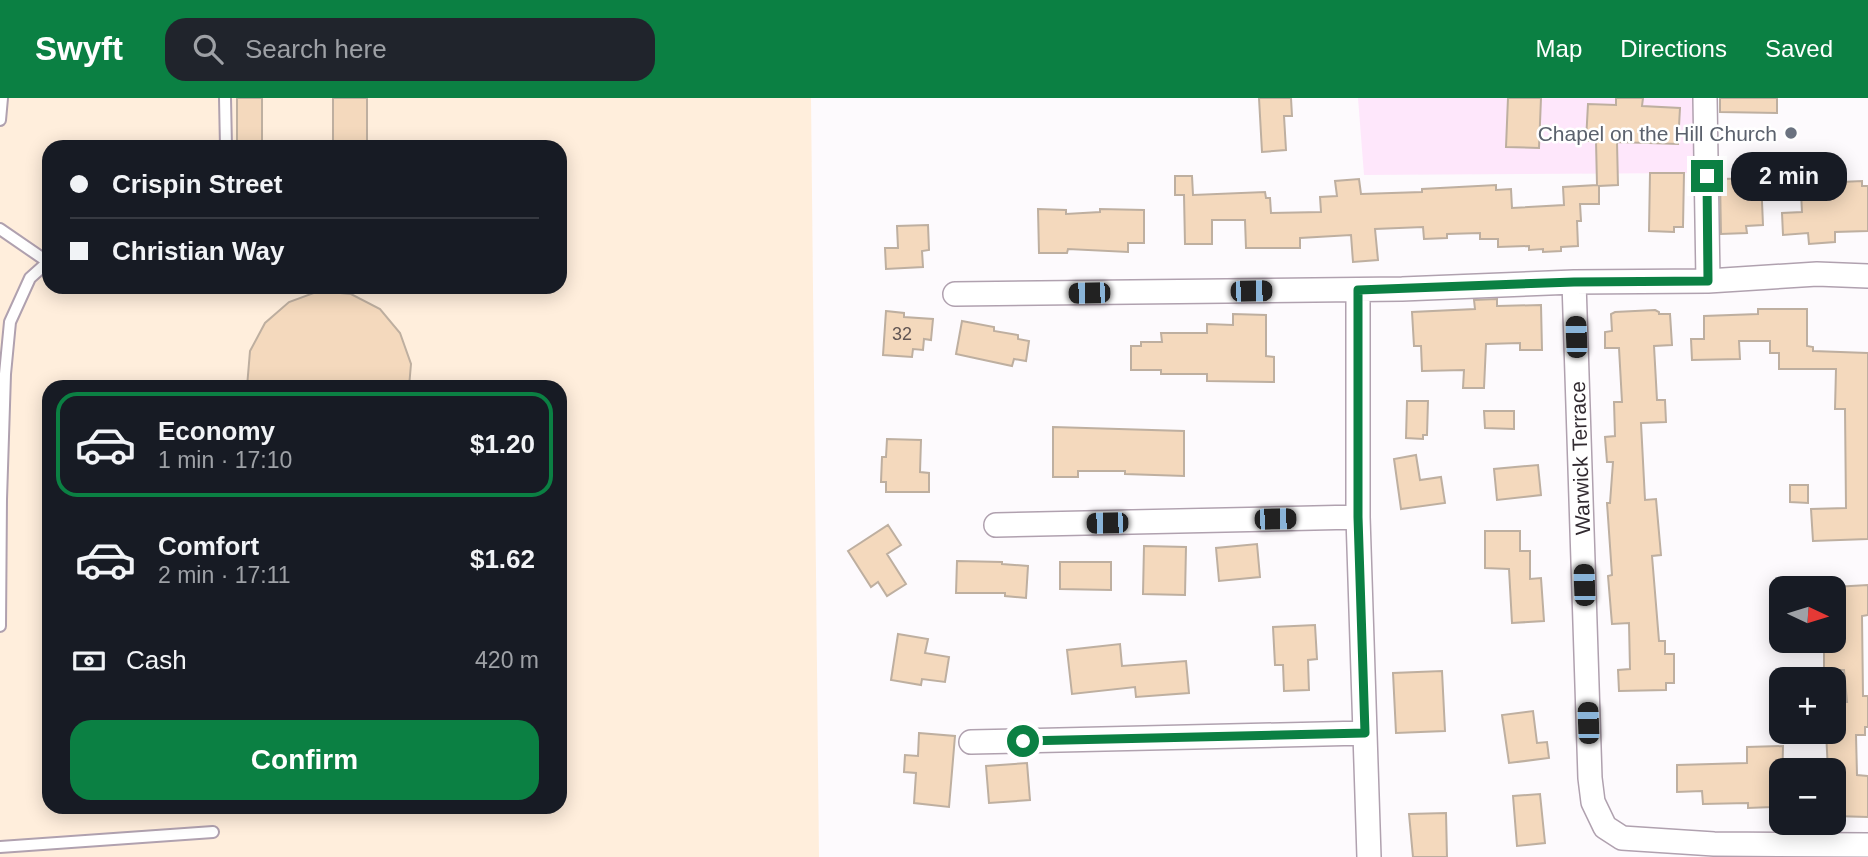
<!DOCTYPE html>
<meta charset="utf-8">
<style>
body{margin:0;font-family:Helvetica,sans-serif;background:#20242c;color:#f1f3f6;height:100vh;display:flex;flex-direction:column;font-size:26px;white-space:nowrap}
*{box-sizing:border-box;margin:0}
p{font-size:23px;color:#9ea1a6}
.icon{flex:none;width:38px;height:38px;fill:none;stroke:currentColor;stroke-width:2;stroke-linecap:round;stroke-linejoin:round}
.map{position:relative;flex:1;overflow:hidden}
.details{position:absolute;left:42px;top:282px;width:525px;height:434px;display:flex;flex-direction:column;background:#171b24;border-radius:21px;box-shadow:0 4px 18px #0003}
.details>*{flex:none}
.guide{position:absolute;left:42px;top:42px;width:525px;height:154px;border-radius:21px;box-shadow:0 4px 18px #0003;display:grid;align-content:center;height:154px;padding:0 28px;background:#171b24}
.needle{width:46px;rotate:94deg}
.fabs{position:absolute;left:1769px;top:478px;display:grid;gap:14px}
.fabs a{display:grid;place-items:center;width:77px;height:77px;border-radius:14px;background:#171b24;box-shadow:0 4px 18px #0003;font-size:35px}
.end{position:absolute;width:32px;height:32px;margin:-16px;border:9px solid #0b8043;background:#fff;box-shadow:0 0 0 4px #fff}
.from{border-radius:50%}
.bubble{position:absolute;height:49px;border-radius:21px;background:#171b24;box-shadow:0 4px 18px #0003;font-size:23px;font-weight:800;line-height:49px;text-align:center}
.car{position:absolute;width:21px;height:42px;margin:-21px -10px;border-radius:9px;box-shadow:0 0 5px 2px #0007;background:linear-gradient(#222 24%,#8ab4d8 0 40%,#222 0 76%,#8ab4d8 0 86%,#222 0)}
.guide b{display:flex;align-items:center;gap:24px;height:66px;font-size:26px}
.guide b+b{border-top:2px solid #363941}
.guide i{width:18px;height:18px;background:#f1f3f6}
ul{padding:12px 0 0;list-style:none}
li{display:flex;align-items:center;gap:21px;height:105px;margin:0 14px 10px;padding:0 14px;border:4px solid transparent;border-radius:21px}
li div{flex:1}
li b{display:block;font-size:26px}
li em{font-style:normal;font-weight:800}
li.selected{border-color:#0b8043}
li>.icon{width:63px;height:63px;stroke-width:1.5}
.pay{display:flex;align-items:center;gap:18px;height:77px;padding:0 28px;font-size:26px}
.pay p{margin-inline-start:auto}
.action{display:flex;gap:14px;margin-top:auto;padding:14px 28px}
.action a{flex:1;height:80px;border-radius:21px;background:#0b8043;color:#fff;font-size:28px;font-weight:800;line-height:80px;text-align:center}
header{display:flex;align-items:center;gap:42px;box-sizing:border-box;height:98px;padding:0 35px;background:#0b8043;color:#fff}
header strong{font-size:33px}
nav{display:flex;gap:38px;margin-inline-start:auto;font-size:24px}
.search{width:490px;height:63px;background:#20242c;display:flex;align-items:center;gap:18px;box-sizing:border-box;padding:0 24px;border-radius:21px;color:#9ea1a6;font-size:26px}
.map>svg:first-child{display:block}
.built{fill:#fee7fb}
.industrial{fill:#ffeedc;fill-rule:evenodd}
.building{fill:#f4d9bd;stroke:#beafa0;stroke-width:2}
.lines{fill:none;stroke-linecap:round;stroke-linejoin:round}
.service-casing{stroke:#b0a1af;stroke-width:14}
.minor-casing{stroke:#b0a1af;stroke-width:26}
.service{stroke:#fff;stroke-width:10}
.minor{stroke:#fff;stroke-width:23}
.route{stroke:#0b8043;stroke-width:9}
.worship-dot{fill:#6b7280;stroke:#fff;stroke-width:2.5}
.labels{text-anchor:middle;dominant-baseline:central;stroke-width:5;stroke-linejoin:round;paint-order:stroke}
.number-label{font-size:18px;fill:#625654}
.worship-label{font-size:21px;fill:#5b616d;stroke:#fff;text-anchor:end}
.street-label{font-size:21px;fill:#322b31;stroke:#fff}
</style>
<header>
<strong>Swyft</strong>
<div class="search"><svg class="icon" aria-label="search" viewBox="0 0 24 24"><circle cx="10" cy="10" r="6"/><path d="M15 15l6 6"/></svg>Search here</div>
<nav><a>Map</a><a>Directions</a><a>Saved</a></nav>
</header>
<div class="map">
<svg width="1868" height="759" viewBox="0 0 1868 759">
<rect width="100%" height="100%" fill="#fdfafd"/>
<path class="built" d="M1358,0H1698L1699,75L1364,77Z"/>
<path class="industrial" d="M0,0H811L819,759H0ZM49,49H560V189H49ZM49,289H560V709H49Z"/>
<path class="building" d="M237,0H262V45H237Z
M333,0H367V46H333Z
M1259,0H1291L1292,18H1284L1286,52L1262,54Z
M1508,0H1541L1539,50L1506,49Z
M1616,0H1643L1642,8L1680,10L1678,46L1617,44L1618,87L1599,88V106H1580L1581,123H1577L1578,148L1561,149V153L1543,154V151L1529,152V148L1498,149V141H1480V135L1447,136V140L1424,141L1423,129L1375,131L1378,162L1353,164L1351,137L1300,140V150H1246L1245,122H1212V146H1185L1184,97H1175V78H1192L1193,97L1265,94L1266,100H1270L1271,115L1321,114L1320,99L1337,98L1335,83L1359,81L1361,96L1422,94V91L1496,87V92L1511,91L1512,110L1564,107L1563,89L1597,87L1596,43H1586L1588,6L1616,7Z
M1720,0H1777V15L1720,14Z
M1650,75H1684L1683,129H1674V134L1649,133Z
M1761,80L1763,127L1746,128L1747,135L1721,136L1720,81Z
M1862,83V88H1868V133L1835,134V144L1809,146L1808,135L1783,137L1782,115L1802,114L1801,94L1842,91L1841,84Z
M1038,111L1066,112V116L1100,114V111L1144,112V145H1128V154L1068,151L1067,155H1039Z
M928,127L929,152L922,153L923,169L886,171L885,150H898L897,128Z
M319,193L351,196L380,211L400,235L411,266L409,289H247L250,253L265,225L289,204Z
M1497,201V208L1541,207L1542,252H1520V245L1486,246L1484,290H1463L1464,272L1422,273L1421,248H1414L1412,214L1475,211L1474,202Z
M1758,211H1807V248L1813,249V253L1868,255V441L1813,443L1811,411L1846,410L1845,311H1835L1836,271H1779V255H1770V243H1739L1740,261L1692,262L1691,241H1704V218L1758,216Z
M1655,212L1659,214V216H1670L1672,247L1654,248L1657,302H1665L1666,324L1641,325L1645,402L1656,401L1661,457L1652,458L1659,543H1665V556H1674V585H1666V592L1619,593L1618,572L1630,571L1629,525L1612,526L1608,478L1612,477L1607,405H1610L1613,364H1607L1605,339L1615,338L1614,304H1622L1619,250H1605V234L1612,233L1611,216L1615,214Z
M886,213L904,215V219L933,221L931,242L924,241L923,252L913,251L912,259L883,257Z
M1233,216L1266,217V258L1274,259V284L1207,283V276H1161V272H1131V248H1141V244H1162L1161,235H1207V226L1233,227Z
M962,223L994,229V233L1018,237V241L1029,243L1026,263L1014,261L1012,268L956,256Z
M1407,303H1428L1427,337H1423V341L1406,340Z
M1484,313H1514V331L1485,330Z
M1053,329L1184,333V378L1125,376V373H1078V379H1053Z
M887,341L921,342L920,374L929,375V394H886V384H881L882,359H886Z
M1416,357L1420,382L1441,379L1445,405L1401,411L1394,361Z
M1538,367L1541,397L1497,402L1494,371Z
M1790,387H1808V405L1790,404Z
M888,427L901,447L887,456L906,486L887,498L878,484L871,489L848,453Z
M1485,433H1520V453H1530V481L1541,480L1544,523L1512,525L1509,471L1485,470Z
M1257,446L1260,479L1219,483L1216,450Z
M1144,448L1186,449L1185,497L1143,496Z
M957,463L1002,464V466L1028,468L1026,500L1005,498V495H956Z
M1060,464H1111V492L1060,491Z
M1868,487V517L1862,518L1863,598H1868V629H1865V637H1856L1857,677L1868,678V719L1834,718L1835,681L1834,672H1828L1826,634H1834V604H1847L1844,572H1824V542H1834V489Z
M1315,527L1317,561L1308,562L1309,592L1284,593L1283,567H1275L1273,529Z
M898,536L928,541L925,555L949,559L945,584L922,581L921,587L891,582Z
M1120,546L1122,568L1186,563L1189,595L1136,599L1135,589L1072,596L1067,552Z
M1442,573L1445,633L1396,635L1393,575Z
M1533,613L1537,645L1547,644L1549,660L1509,665L1502,617Z
M919,635L955,638L949,709L914,705L916,675L904,674L905,657L918,658Z
M1783,648L1782,689L1772,690V709L1748,710V705L1703,706L1702,693L1677,694V667L1747,665V649Z
M1027,665L1030,702L989,705L986,668Z
M1540,696L1545,745L1517,748L1513,698Z
M1446,715L1447,759H1413L1409,716Z"/>
<g class="lines">
<defs>
<path id="service" d="M225,0L226,49
M0,22L2,0
M0,131L48,164
M0,528L1,401L5,276L10,224L30,180L49,163
M0,749L213,734"/>
<path id="minor" d="M1705,0L1708,183
M1574,184L1590,680L1593,704L1605,729L1622,740L1714,746L1868,747
M1358,192V419L1369,759
M955,196L1402,191L1574,184L1708,183L1817,176L1868,178
M996,427L1358,419
M971,644L1365,635"/>
</defs>
<use href="#service" class="service-casing"/>
<use href="#minor" class="minor-casing"/>
<use href="#service" class="service"/>
<use href="#minor" class="minor"/>
</g>
<g class="lines">
<path class="route" d="M1023,643L1365,635L1358,419V192L1574,184L1708,183L1707,78"/>
</g>
<circle class="worship-dot" cx="1791" cy="35" r="7"/>
<g class="labels">
<g class="number-label">
<text x="902" y="236">32</text>
</g>
<g class="worship-label">
<text x="1777" y="35">Chapel on the Hill Church</text>
</g>
<g class="street-label">
<text transform="translate(1580 360) rotate(-92)">Warwick Terrace</text>
</g>
</g>
</svg>
<div class="fabs">
<a><svg class="needle" viewBox="-14 -14 28 28"><path d="M0-13l5 13h-10z" fill="#e53935"/><path d="M0 13l5-13h-10z" fill="#9ea1a6"/></svg></a>
<a>+</a>
<a>−</a>
</div>
<i class="end from" style="left:1023px;top:643px"></i>
<i class="end" style="left:1707px;top:78px"></i>
<div class="bubble" style="left:1731px;top:54px;width:116px">2 min</div>
<i class="car" style="left:1251px;top:193px;rotate:89deg"></i>
<i class="car" style="left:1089px;top:195px;rotate:269deg"></i>
<i class="car" style="left:1576px;top:239px;rotate:358deg"></i>
<i class="car" style="left:1275px;top:421px;rotate:89deg"></i>
<i class="car" style="left:1107px;top:425px;rotate:269deg"></i>
<i class="car" style="left:1584px;top:487px;rotate:358deg"></i>
<i class="car" style="left:1588px;top:625px;rotate:358deg"></i>
<div class="guide">
<b><i class="from"></i>Crispin Street</b>
<b><i></i>Christian Way</b>
</div>
<section class="details">
<ul>
<li class="selected"><svg class="icon" aria-label="car" viewBox="0 0 24 24"><path d="M5 17H2v-5l4-1 3-4h7l3 4 3 1v5h-3M9 17h6M6 11h13"/><circle cx="7" cy="17" r="2"/><circle cx="17" cy="17" r="2"/></svg><div><b>Economy</b><p>1 min · 17:10</p></div><em>$1.20</em></li>
<li><svg class="icon" aria-label="car" viewBox="0 0 24 24"><path d="M5 17H2v-5l4-1 3-4h7l3 4 3 1v5h-3M9 17h6M6 11h13"/><circle cx="7" cy="17" r="2"/><circle cx="17" cy="17" r="2"/></svg><div><b>Comfort</b><p>2 min · 17:11</p></div><em>$1.62</em></li>
</ul>
<div class="pay"><svg class="icon" aria-label="cash" viewBox="0 0 24 24"><path d="M3 7h18v10H3z"/><circle cx="12" cy="12" r="2"/></svg>Cash<p>420 m</p></div>
<div class="action"><a>Confirm</a></div>
</section>
</div>
